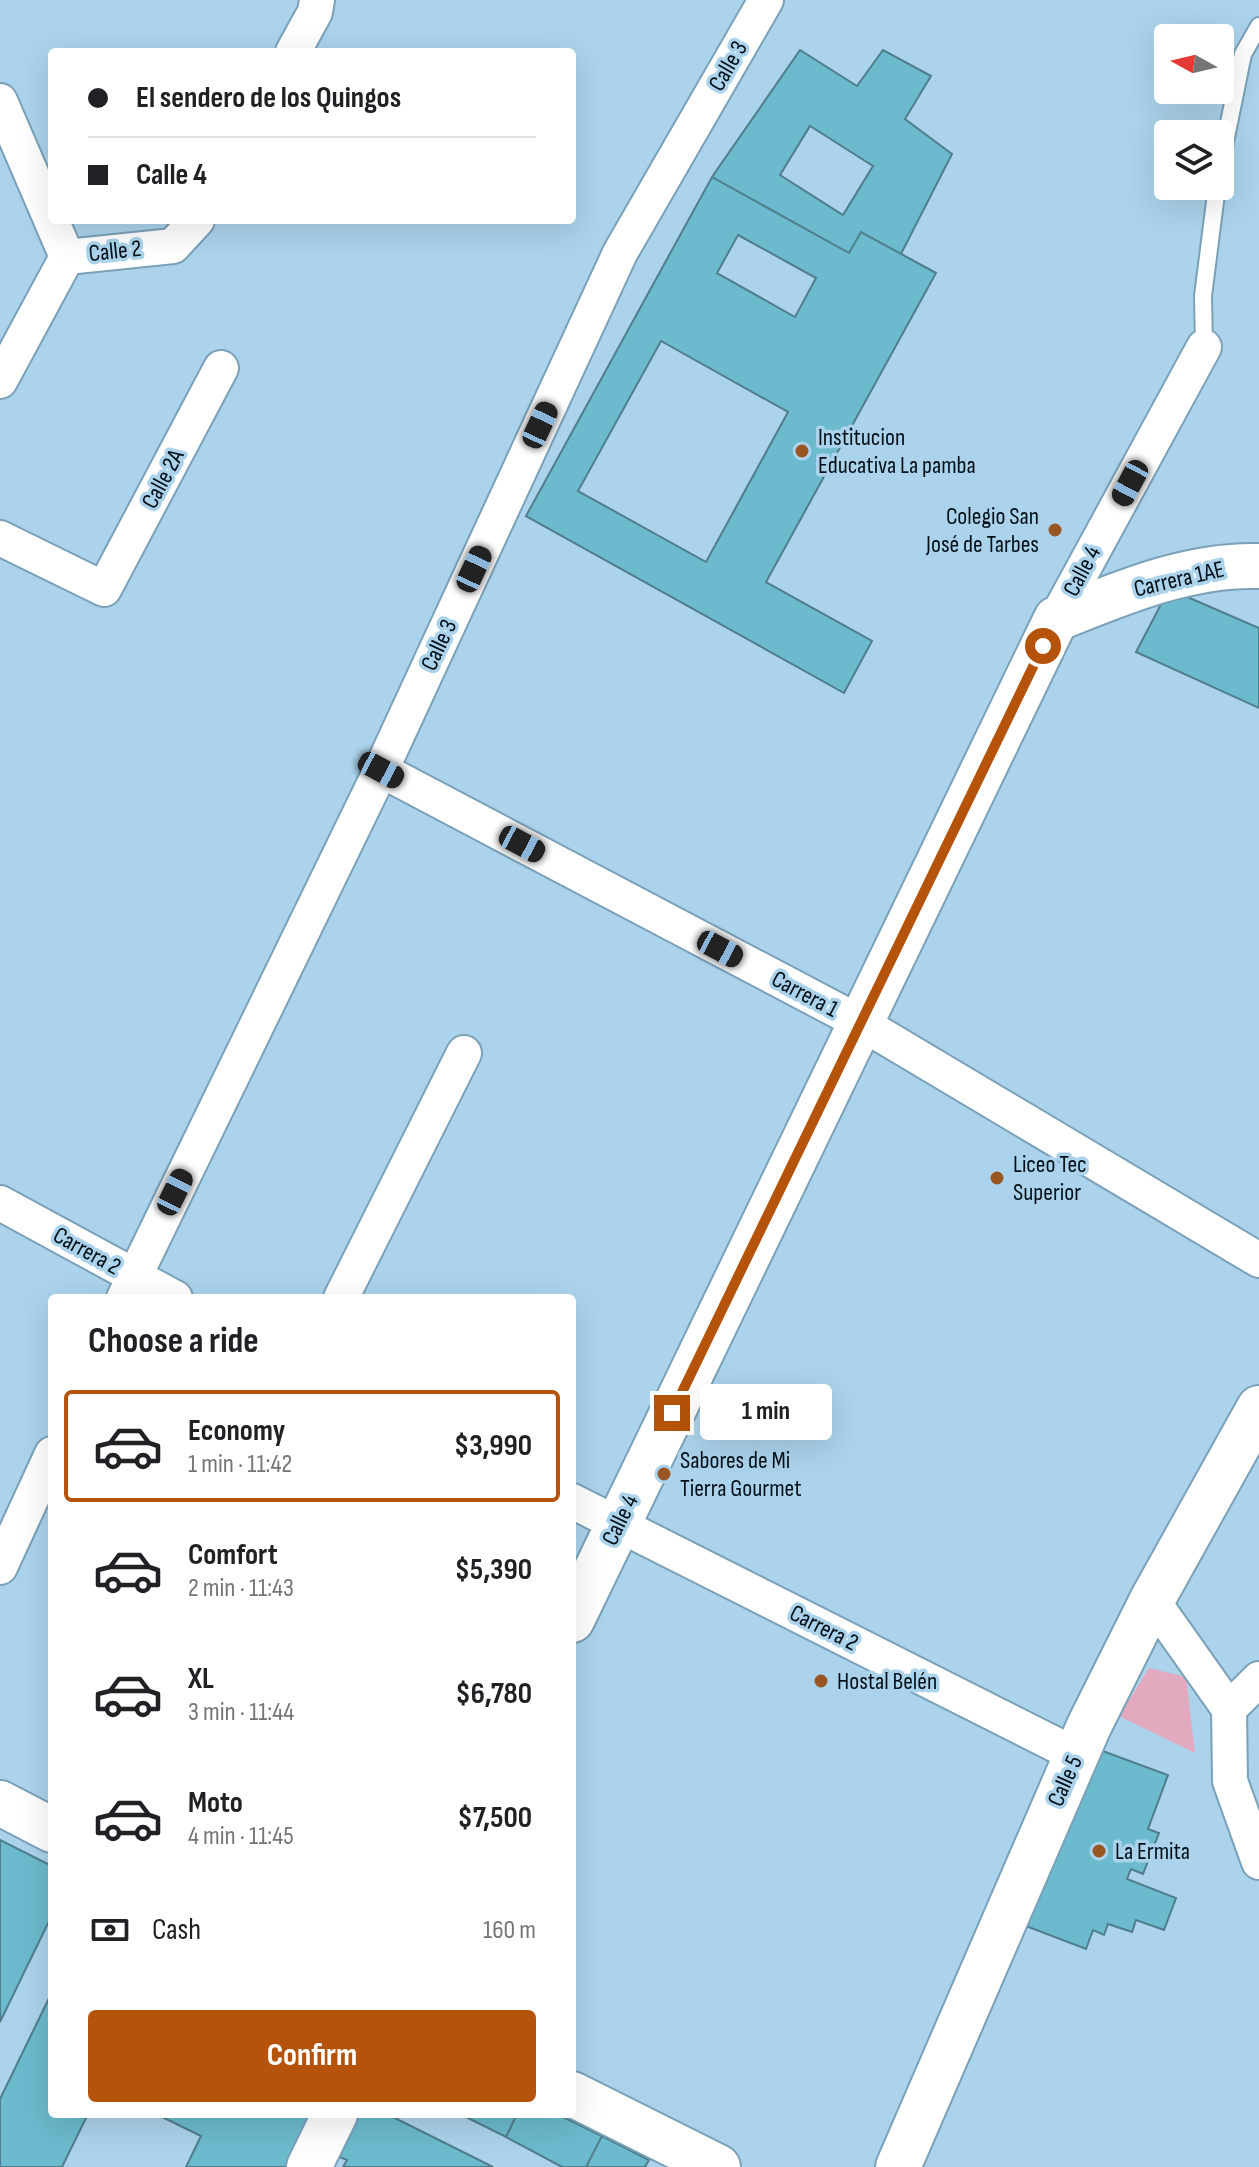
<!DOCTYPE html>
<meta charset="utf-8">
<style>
body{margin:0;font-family:"Sofia Sans Condensed",sans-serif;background:#f6f6f6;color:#202124;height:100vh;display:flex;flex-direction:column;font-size:30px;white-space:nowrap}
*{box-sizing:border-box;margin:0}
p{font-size:26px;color:#757577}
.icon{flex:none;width:44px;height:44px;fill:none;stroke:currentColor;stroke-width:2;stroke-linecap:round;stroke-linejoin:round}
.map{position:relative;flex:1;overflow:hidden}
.panel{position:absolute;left:48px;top:1294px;width:528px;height:824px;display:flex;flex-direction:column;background:#fff;border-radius:8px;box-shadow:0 8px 32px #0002}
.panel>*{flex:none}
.banner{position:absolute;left:48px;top:48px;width:528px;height:176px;border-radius:8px;box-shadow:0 8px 32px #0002;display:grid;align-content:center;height:176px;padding:0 40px;background:#fff}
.needle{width:52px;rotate:278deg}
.buttons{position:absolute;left:1154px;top:24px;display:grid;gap:16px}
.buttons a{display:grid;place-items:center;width:80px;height:80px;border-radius:8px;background:#fff;box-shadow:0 8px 32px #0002;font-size:40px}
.end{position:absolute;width:36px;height:36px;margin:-18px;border:10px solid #b45309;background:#fff;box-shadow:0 0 0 4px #fff}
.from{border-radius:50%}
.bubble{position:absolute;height:56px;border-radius:8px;background:#fff;box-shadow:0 8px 32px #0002;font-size:26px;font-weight:700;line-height:56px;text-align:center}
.car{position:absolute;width:24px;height:48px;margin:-24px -12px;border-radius:10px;box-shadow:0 0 6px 2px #0007;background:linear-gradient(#222 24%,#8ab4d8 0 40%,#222 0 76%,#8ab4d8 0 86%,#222 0)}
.banner b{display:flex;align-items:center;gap:28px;height:76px;font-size:30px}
.banner b+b{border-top:2px solid #e0e0e0}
.banner i{width:20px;height:20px;background:#202124}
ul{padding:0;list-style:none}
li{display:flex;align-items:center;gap:24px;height:112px;margin:0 16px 12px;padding:0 24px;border:4px solid transparent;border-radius:8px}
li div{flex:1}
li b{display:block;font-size:30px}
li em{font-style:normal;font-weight:700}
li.active{border-color:#b45309}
li>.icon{width:72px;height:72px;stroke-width:1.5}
h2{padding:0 40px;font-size:36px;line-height:96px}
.pay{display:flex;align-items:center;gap:20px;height:88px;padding:0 40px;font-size:30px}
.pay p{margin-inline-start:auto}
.primary-button{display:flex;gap:16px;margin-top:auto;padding:16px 40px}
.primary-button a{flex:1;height:92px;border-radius:8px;background:#b45309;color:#fff;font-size:32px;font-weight:700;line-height:92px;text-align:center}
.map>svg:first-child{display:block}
.green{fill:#e3a9be}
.building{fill:#6bbacd;stroke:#4f7e8a;stroke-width:2;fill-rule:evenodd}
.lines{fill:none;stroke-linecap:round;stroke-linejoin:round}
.service-casing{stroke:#7aa1b8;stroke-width:20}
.minor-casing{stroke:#7aa1b8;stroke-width:38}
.secondary-casing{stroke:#7aa1b8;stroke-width:48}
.service{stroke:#fff;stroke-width:16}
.minor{stroke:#fff;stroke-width:34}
.secondary{stroke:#fff;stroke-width:44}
.route{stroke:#b45309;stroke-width:10}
.poi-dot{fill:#985722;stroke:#abd3eb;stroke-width:3}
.labels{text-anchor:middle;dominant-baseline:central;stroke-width:7;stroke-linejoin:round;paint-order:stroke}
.street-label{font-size:24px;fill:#030f17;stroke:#abd3eb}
.poi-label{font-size:24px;fill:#030f17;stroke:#abd3eb;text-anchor:start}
</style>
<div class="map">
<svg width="1259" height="2167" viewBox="0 0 1259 2167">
<rect width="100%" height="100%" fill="#abd3eb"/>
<path class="green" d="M1149,1668L1186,1677L1195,1753L1119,1716Z"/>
<path class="building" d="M800,50L857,86L883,50L931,76L905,119L952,154L901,254L861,232L849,253L712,177ZM810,126L873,166L843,215L780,175Z
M712,177L849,253L861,232L936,273L766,582L872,641L844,693L526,516ZM738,235L816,278L795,317L717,273ZM661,341L788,412L706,562L578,491Z
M1169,589L1259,628V708L1136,652Z
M1089,1746L1168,1775L1148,1829L1159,1833L1143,1874L1131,1869L1127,1879L1176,1898L1164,1930L1136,1920L1132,1932L1108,1924L1104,1935L1093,1930L1086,1949L1018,1923Z
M0,1840L52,1866V1915L0,2022Z
M52,1992V2114H88L62,2167H0V2099Z
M156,2114H311L286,2167H186L201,2136Z
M360,2114H387L493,2167H343L347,2160L339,2157Z
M460,2114H517L506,2137Z
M517,2114H557L602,2136L586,2167H562L506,2137Z
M602,2136L649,2160L645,2167H586Z"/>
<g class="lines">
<defs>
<path id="service" d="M1220,167L1243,54L1259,26
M1204,347L1203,296L1217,186"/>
<path id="minor" d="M293,52L315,12L317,0
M0,101L67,257
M0,381L67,257L173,246L197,220
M0,538L104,589L221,368
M1056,619L1204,347
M381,770L861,1023L1259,1260
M0,1203L175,1298
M124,1298L381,770L620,253L766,0
M341,1298L464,1053
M572,1501L1076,1755
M0,1567L52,1454
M1152,1600L1229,1709L1230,1781L1259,1862
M1229,1709L1259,1679"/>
<path id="secondary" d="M572,1620L1056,619C1121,593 1188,564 1259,566
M0,1803L52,1830
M572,2094L718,2167
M309,2167L335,2114
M898,2167L1089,1726L1152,1600L1259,1408"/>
</defs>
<use href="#service" class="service-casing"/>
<use href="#minor" class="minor-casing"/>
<use href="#secondary" class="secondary-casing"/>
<use href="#service" class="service"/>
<use href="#minor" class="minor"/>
<use href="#secondary" class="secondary"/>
</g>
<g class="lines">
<path class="route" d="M672,1413L1043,646"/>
</g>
<g class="poi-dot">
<circle cx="802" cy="451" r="8"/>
<circle cx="1055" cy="530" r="8"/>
<circle cx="997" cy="1178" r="8"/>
<circle cx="664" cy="1474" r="8"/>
<circle cx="821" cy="1681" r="8"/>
<circle cx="1099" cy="1851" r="8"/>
</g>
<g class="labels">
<g class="street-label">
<text transform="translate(728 66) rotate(-60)">Calle 3</text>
<text transform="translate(115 251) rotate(-6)">Calle 2</text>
<text transform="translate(163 479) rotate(-62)">Calle 2A</text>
<text transform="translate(1082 571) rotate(-62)">Calle 4</text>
<text transform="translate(1179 579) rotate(-13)">Carrera 1AE</text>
<text transform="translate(439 645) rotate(-65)">Calle 3</text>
<text transform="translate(805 994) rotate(28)">Carrera 1</text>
<text transform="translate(87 1251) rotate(29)">Carrera 2</text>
<text transform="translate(620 1520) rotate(-64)">Calle 4</text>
<text transform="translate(824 1628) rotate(27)">Carrera 2</text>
<text transform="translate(1065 1781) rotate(-66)">Calle 5</text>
</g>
<g class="poi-label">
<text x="818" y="437">Institucion<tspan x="818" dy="28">Educativa La pamba</tspan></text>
<text x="1039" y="516" text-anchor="end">Colegio San<tspan x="1039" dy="28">José de Tarbes</tspan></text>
<text x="1013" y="1164">Liceo Tec<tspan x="1013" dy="28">Superior</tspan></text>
<text x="680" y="1460">Sabores de Mi<tspan x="680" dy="28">Tierra Gourmet</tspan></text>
<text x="837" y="1681">Hostal Belén</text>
<text x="1115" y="1851">La Ermita</text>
</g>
</g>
</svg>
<div class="buttons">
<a><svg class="needle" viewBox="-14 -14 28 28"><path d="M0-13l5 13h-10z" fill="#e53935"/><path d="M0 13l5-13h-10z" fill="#757577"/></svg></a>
<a><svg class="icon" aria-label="layers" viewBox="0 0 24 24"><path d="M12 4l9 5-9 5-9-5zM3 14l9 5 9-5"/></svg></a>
</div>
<i class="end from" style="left:1043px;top:646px"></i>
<i class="end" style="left:672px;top:1413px"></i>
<div class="bubble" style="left:700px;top:1384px;width:132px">1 min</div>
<i class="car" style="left:540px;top:425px;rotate:25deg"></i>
<i class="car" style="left:1130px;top:483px;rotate:208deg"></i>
<i class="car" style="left:474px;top:569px;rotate:25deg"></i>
<i class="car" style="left:381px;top:770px;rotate:118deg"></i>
<i class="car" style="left:522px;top:844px;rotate:118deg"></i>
<i class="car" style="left:720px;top:949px;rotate:118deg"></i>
<i class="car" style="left:175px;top:1192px;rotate:26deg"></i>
<div class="banner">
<b><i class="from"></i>El sendero de los Quingos</b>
<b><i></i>Calle 4</b>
</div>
<section class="panel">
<h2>Choose a ride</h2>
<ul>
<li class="active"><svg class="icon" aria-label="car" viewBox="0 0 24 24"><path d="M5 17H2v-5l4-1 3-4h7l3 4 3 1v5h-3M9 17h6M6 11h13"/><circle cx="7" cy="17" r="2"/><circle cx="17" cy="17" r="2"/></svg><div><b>Economy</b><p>1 min · 11:42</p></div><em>$3,990</em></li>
<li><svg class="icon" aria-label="car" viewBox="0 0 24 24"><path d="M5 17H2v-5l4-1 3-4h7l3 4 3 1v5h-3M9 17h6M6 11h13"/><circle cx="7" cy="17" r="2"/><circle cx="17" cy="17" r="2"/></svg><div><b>Comfort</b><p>2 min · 11:43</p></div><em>$5,390</em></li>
<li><svg class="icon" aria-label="car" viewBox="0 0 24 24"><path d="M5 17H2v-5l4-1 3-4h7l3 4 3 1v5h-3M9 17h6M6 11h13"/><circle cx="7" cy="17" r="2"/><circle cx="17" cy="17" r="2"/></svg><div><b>XL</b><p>3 min · 11:44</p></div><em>$6,780</em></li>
<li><svg class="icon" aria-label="car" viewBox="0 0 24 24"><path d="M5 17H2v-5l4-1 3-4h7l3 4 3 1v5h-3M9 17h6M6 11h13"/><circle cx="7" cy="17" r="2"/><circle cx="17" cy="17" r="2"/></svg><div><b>Moto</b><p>4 min · 11:45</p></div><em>$7,500</em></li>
</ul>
<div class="pay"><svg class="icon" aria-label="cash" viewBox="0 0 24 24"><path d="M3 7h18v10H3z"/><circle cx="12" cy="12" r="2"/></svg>Cash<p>160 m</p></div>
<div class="primary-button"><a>Confirm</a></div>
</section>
</div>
